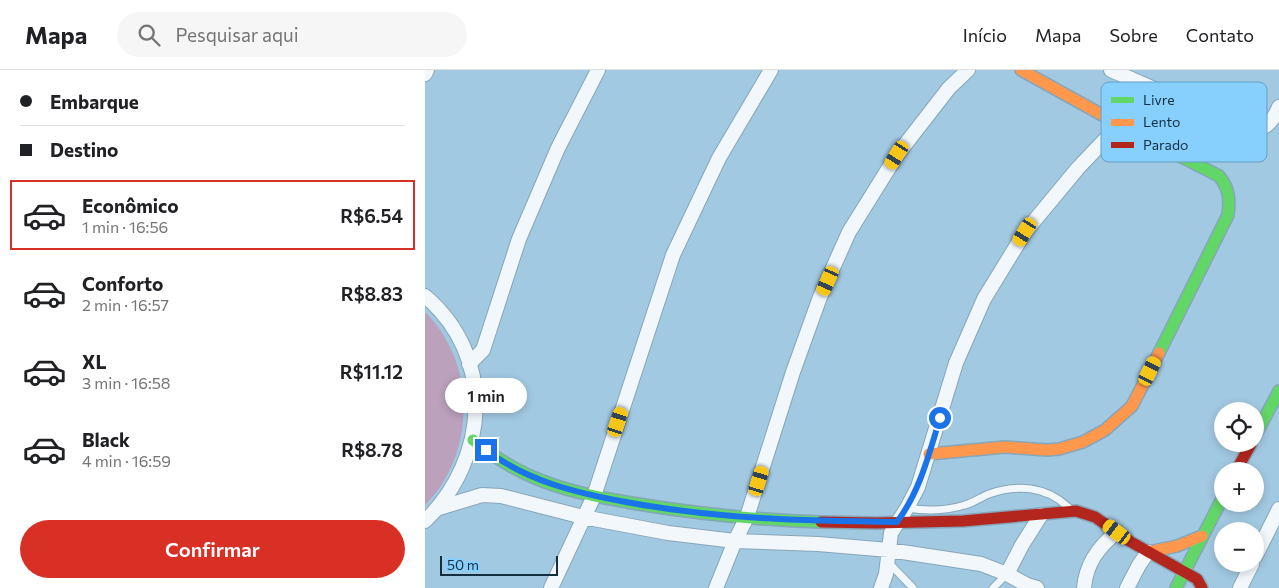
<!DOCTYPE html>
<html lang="pt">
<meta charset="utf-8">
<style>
body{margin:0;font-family:Commissioner,sans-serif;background:#f6f6f6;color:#202124;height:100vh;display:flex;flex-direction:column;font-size:19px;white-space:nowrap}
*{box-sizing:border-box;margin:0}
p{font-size:16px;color:#757577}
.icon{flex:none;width:28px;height:28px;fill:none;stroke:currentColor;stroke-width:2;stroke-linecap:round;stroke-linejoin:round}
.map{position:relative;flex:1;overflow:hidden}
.panel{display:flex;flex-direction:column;background:#fff;width:425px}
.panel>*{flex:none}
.hud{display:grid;align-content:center;height:110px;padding:0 20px;background:#fff}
.controls{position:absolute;left:789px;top:332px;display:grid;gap:10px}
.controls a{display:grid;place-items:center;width:50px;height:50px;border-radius:50%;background:#fff;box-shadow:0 2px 8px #0003;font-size:25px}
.scale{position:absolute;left:15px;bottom:12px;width:118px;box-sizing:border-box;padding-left:5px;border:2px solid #123042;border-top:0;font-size:14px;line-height:18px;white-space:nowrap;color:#123042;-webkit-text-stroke:4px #87cffd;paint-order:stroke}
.end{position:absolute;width:22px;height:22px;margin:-11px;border:6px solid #1a73e8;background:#fff;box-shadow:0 0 0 2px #fff}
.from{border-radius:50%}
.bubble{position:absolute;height:35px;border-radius:18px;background:#fff;box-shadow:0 2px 8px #0003;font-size:16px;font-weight:600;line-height:35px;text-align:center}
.car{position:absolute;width:15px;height:30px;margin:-15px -8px;border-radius:6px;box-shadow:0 0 4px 1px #0007;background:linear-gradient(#f5c518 24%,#345 0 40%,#f5c518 0 76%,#345 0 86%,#f5c518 0)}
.hud b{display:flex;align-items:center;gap:18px;height:48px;font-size:19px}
.hud b+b{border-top:1px solid #e0e0e0}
.hud i{width:12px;height:12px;background:#202124}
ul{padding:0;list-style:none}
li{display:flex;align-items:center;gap:15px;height:70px;margin:0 10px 8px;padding:0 10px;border:2px solid transparent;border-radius:0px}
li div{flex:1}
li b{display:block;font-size:19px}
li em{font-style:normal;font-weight:600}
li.current{border-color:#d93025}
li>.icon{width:45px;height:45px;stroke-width:1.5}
.action{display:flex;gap:10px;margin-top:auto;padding:10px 20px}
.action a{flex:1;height:58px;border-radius:30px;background:#d93025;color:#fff;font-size:20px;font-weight:600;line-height:58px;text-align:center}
header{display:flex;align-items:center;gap:30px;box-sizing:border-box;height:70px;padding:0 25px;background:#fff;border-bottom:1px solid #e0e0e0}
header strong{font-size:24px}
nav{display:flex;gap:28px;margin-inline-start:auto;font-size:18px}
.search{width:350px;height:45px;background:#f6f6f6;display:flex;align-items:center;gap:12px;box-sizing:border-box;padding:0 18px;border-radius:28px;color:#757577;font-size:19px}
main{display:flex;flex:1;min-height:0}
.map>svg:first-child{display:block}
.green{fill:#bba1bc}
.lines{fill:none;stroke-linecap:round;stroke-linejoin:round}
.lane-casing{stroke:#86a6b9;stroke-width:9}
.street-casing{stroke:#86a6b9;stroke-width:16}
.fast-casing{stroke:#86a6b9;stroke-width:14}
.slow-casing{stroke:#86a6b9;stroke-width:14}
.jam-casing{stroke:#86a6b9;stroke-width:14}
.lane{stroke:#f1f7fb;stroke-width:7}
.street{stroke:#f1f7fb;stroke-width:14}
.fast{stroke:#63d668;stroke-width:11}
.slow{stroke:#ff974d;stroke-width:11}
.jam{stroke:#b3261e;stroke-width:11}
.route{stroke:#1a73e8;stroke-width:6}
.key{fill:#87cffd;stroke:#649fc5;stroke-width:1}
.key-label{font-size:14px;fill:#123042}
</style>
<header>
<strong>Mapa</strong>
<div class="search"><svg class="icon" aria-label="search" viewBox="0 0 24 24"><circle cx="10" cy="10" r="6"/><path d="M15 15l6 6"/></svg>Pesquisar aqui</div>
<nav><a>Início</a><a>Mapa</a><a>Sobre</a><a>Contato</a></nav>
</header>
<main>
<section class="panel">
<div class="hud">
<b><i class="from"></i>Embarque</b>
<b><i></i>Destino</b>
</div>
<ul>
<li class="current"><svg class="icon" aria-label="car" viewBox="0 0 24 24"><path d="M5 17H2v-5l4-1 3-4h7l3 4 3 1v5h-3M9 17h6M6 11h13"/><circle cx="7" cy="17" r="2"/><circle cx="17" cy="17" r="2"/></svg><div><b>Econômico</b><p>1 min · 16:56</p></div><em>R$6.54</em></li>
<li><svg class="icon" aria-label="car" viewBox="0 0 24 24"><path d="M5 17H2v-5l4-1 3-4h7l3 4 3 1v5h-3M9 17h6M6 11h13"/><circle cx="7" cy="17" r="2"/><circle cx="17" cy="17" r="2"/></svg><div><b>Conforto</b><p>2 min · 16:57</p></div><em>R$8.83</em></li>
<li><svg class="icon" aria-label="car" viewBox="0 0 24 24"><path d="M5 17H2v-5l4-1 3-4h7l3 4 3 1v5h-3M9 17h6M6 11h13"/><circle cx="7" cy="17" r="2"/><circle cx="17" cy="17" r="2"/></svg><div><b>XL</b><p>3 min · 16:58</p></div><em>R$11.12</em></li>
<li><svg class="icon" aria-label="car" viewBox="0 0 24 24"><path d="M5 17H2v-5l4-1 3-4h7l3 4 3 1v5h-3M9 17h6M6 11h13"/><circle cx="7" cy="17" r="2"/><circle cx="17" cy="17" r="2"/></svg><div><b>Black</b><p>4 min · 16:59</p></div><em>R$8.78</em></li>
</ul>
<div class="action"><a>Confirmar</a></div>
</section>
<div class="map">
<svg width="854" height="518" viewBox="0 0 854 518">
<rect width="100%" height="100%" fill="#a2c9e2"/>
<path class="green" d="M0,242C52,293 51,384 0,435Z"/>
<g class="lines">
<defs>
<path id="lane" d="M482,438C502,441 521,441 540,435C548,433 556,427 564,424C592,414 621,416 643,437
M463,492L488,518
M568,518L582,504"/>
<path id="street" d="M686,0L820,59C839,61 847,54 854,37
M0,4L2,0
M0,226C71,286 64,389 0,451
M44,294L58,280L94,169L133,78L173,0
M14,438L57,425L76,426L158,447L243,463L310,471L393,474L464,480L556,494L582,504L602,515L612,518
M830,487L854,439
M582,504L597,475L616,445
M126,518L169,426L248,185L294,88L346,0
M291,518L310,471L322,447L368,302L395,227L424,162L472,85L524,18L543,0
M456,518L461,504L466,463L482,438L493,417L531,293L559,229L600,162L653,98L694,55
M659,518C661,494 673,477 692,462
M702,518L714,495L723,482
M815,518L827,494"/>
<path id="fast" d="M710,63L794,106C804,118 805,129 803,145L734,283
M830,366L854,321
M48,370C67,385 87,399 110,408C143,422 178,428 213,434C274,444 334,450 396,452
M751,518L798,427"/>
<path id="slow" d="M596,0L710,63
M504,384L580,377L622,380L634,379L658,372L680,360L707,336L734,283
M723,482L752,476L777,466"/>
<path id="jam" d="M811,401L826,374
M396,452L451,453L538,451L651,441L670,447L706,472L772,509L777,518"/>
</defs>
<use href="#lane" class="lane-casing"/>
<use href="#street" class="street-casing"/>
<use href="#fast" class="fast-casing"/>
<use href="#slow" class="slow-casing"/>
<use href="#jam" class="jam-casing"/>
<use href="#lane" class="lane"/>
<use href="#street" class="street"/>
<use href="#fast" class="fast"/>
<use href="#slow" class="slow"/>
<use href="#jam" class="jam"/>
</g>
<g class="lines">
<path class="route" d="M61,380C102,411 151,423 201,432C291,449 381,451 472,452C495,421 504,384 515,348"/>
</g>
<rect x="676" y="12" width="166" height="80" rx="8" class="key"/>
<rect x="686" y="27" width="23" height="6" fill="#63d668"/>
<rect x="686" y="49" width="23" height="7" fill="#ff974d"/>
<rect x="686" y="72" width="23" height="6" fill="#b3261e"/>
<g class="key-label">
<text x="718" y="35">Livre</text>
<text x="718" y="57">Lento</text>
<text x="718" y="80">Parado</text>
</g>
</svg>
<div class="controls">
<a><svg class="icon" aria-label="locate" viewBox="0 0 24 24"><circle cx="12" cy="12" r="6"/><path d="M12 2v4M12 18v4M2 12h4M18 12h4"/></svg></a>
<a>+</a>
<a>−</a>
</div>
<div class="scale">50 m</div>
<i class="end from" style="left:515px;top:348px"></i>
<i class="end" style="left:61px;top:380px"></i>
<div class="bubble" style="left:20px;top:308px;width:82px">1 min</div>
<i class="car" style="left:472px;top:85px;rotate:212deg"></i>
<i class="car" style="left:600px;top:162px;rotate:212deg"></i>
<i class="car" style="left:403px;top:211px;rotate:204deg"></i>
<i class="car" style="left:725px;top:301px;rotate:26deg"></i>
<i class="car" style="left:193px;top:352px;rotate:18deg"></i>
<i class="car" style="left:334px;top:411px;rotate:17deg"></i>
<i class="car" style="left:692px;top:462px;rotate:307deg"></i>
</div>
</main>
